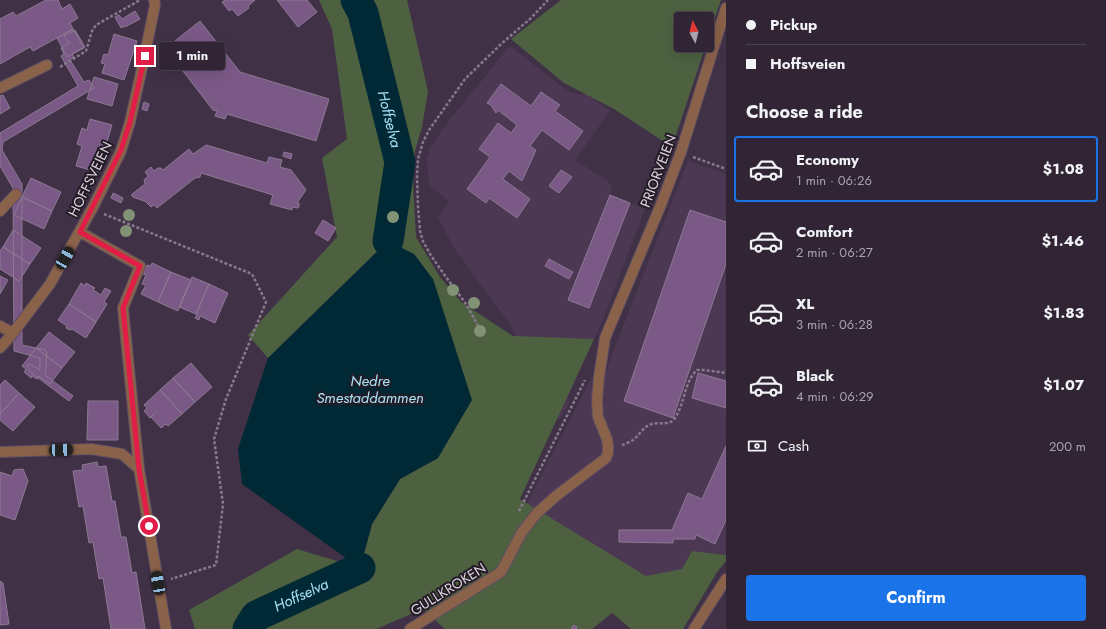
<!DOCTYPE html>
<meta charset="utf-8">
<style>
body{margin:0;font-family:Jost,sans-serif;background:#3d3141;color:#f1f3f6;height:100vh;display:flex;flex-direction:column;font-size:15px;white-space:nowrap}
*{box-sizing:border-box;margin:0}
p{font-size:13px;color:#a8a5ad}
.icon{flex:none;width:22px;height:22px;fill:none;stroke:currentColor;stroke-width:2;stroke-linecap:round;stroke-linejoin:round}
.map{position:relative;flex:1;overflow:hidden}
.panel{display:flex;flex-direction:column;background:#312535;width:380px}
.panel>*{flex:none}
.hud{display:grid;align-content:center;height:88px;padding:0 20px;background:#312535}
.needle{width:26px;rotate:353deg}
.fabs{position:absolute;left:674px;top:12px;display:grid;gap:8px}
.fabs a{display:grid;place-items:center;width:40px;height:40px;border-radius:4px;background:#312535;box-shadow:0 4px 16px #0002,0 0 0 1px #4c4250;font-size:20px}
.end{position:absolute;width:18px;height:18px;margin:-9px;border:5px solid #e11d48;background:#fff;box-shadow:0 0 0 2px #fff}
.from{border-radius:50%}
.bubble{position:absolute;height:28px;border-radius:4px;background:#312535;box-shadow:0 4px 16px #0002,0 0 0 1px #4c4250;font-size:13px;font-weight:700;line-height:28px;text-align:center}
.car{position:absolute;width:12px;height:24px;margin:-12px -6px;border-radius:5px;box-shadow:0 0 3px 1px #0007;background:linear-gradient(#222 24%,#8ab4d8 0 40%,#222 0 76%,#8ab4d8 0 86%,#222 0)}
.hud b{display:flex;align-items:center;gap:14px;height:38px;font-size:15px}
.hud b+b{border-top:1px solid #4c4250}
.hud i{width:10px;height:10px;background:#f1f3f6}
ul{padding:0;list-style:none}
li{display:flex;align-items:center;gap:12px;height:66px;margin:0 8px 6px;padding:0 12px;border:2px solid transparent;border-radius:4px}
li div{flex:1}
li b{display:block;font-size:15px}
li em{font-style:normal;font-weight:700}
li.selected{border-color:#1a73e8}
li>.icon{width:36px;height:36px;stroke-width:1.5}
h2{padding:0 20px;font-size:18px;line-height:48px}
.pay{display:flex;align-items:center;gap:10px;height:44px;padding:0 20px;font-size:15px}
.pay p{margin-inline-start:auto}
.cta{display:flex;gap:8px;margin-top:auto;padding:8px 20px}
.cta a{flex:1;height:46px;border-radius:4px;background:#1a73e8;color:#fff;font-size:16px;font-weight:700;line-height:46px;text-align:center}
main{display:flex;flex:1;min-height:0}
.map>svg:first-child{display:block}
.built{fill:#4d3854}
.green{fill:#4d6141}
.water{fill:#002935}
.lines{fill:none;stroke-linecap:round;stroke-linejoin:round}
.river{stroke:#002935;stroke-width:31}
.building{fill:#7b5987;stroke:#8c7992}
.minor-casing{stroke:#5d4e62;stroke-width:12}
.path{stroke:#877a8c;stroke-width:2.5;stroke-dasharray:3 2;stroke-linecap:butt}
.minor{stroke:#8a6149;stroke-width:10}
.tree{fill:#819374}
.route{stroke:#e11d48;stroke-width:5}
.labels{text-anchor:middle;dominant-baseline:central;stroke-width:4;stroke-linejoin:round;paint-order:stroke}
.street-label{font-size:14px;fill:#dcd2df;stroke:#231c26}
.water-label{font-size:15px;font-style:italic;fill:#a7e2f7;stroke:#231c26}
</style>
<main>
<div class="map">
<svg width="726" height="629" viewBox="0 0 726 629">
<rect width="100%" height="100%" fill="#413147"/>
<path class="built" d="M510,46L570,93L587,95L610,111L575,160L608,181L612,187L610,195L645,209L603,319L568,397L569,403L560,419L547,410L512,327L454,248L438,217L449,201L429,185L427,159L431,146L451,118Z
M688,161L726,174V555L692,551L682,569L646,577L527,503L592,377H605L611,357Z"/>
<path class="green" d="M319,0H407L428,91L422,127L415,151L413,182L416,237L440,277L461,302L513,336L594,339L520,499L646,576L682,569L692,551L726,555V561L717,572L683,629H631L612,613L592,629H445L423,609L376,629H195L189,610L297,549L360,568L372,524L400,479L438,458L388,241L268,358L248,335L337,237L322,158L347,139L332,29Z
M561,0H721L707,42V19H681V45H706L672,147L614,109L564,83L511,39Z"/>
<path class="water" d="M388,241L414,254L433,279L472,400L438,458L400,479L372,524L360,568L242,484L238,449L268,358Z"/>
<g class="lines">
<g class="river">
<path id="s1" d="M356,0L363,13L400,162L388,241"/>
<path id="s2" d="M248,629L256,616L360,568"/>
</g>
</g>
<path class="building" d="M46,0H58L62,9L70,4L78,18L70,23L73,29L33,51L30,47L0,64V19L13,12L16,16Z
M225,0H255L248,6L249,8L238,16L232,9L229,11L222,2Z
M277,0H307L317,12L298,27Z
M135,11L140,19L125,27V26L121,28L115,17L119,15L122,19Z
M200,21L240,72L329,99L316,141L227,114L225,119L215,116L217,111L213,110L172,57L175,41Z
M73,29L84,48L67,57L57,38Z
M75,30L85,47L72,54L74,57L70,60L84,82L89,80L94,88L3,142L2,150L22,184V345L45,350L47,352L45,375L73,396L69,401L29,371V368L27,366L29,364L40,370V358L14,351L13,188L0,166V133L78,86L61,56L64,54L61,48L69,43L64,36Z
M114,34L137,41L124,80L102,73L105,64L101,63L104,54L108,55Z
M94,77L118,84L112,106L87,99Z
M501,84L531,106L541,92L560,105L555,111L583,131L569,150L542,130L530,146L536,150L522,181L509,171L503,179L530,199L517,218L489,198L486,203L467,189L490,157L479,149L498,123L511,133L517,125L498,110L496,113L491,105L487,103Z
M3,95L10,108L0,114V96Z
M144,102L149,104L147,111L142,109Z
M90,119L112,125L98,172L76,166L82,146L77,144L82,128L87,130Z
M206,145L267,163L269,157L282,160L280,167L291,170L306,190L297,203H299V207L297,208L292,207V210L270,204L273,195L201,173L200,177L195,178L157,208L154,205L151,207L145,201H144L133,197L131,195L145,184L144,180L148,176L145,172L151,167L154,171L158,168H161L163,170L189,149L193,154Z
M284,152L292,154L291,159L283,156Z
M561,170L572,177L559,193L549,186Z
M31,178L61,192L52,211L22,197Z
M113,193L123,198L121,203L111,198Z
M610,195L630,203L589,308L568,300Z
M22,197L52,211L44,229L14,215Z
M690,210L726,222V264L673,418L624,401Z
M323,220L336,228L328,241L315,233Z
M13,230L41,248L30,264L3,247Z
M3,247L30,264L19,281L0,269V251Z
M549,259L573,272L569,279L545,266Z
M152,263L171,272L158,302L141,294L146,285L142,284L146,275L143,274L147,265L151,266Z
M171,272L191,280L178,311L158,302Z
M0,276L8,280L0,294Z
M192,277L209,284L196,314L179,307Z
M81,283L85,286L86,283L95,288L93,290L101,295L105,288L111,291L104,302L107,304L96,322L69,304Z
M209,284L228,293L215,323L200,316L199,320L195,318L197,315L196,314Z
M69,304L96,322L86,338L72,329L70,330L66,328L67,326L58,320Z
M49,332L75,352L62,368L36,348Z
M36,348L62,368L50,384L39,376L37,379L32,376L31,378L24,372L26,369L22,366Z
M191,363L212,387L195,402L173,378Z
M698,373L726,381V408L692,398Z
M173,378L195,402L182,414L160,390Z
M5,380L19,393L0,414V385Z
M160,390L182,414L168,426L166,424L161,428L151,417L155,413L150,418L144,411L147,408L144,405Z
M19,393L35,407L13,431L0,420V414Z
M88,401H118V440H87Z
M726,446V520L715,544L696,535L695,539H673V543L619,542V530H672L688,493L702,499Z
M97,462L98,467L106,466L112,501H115L121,537H126L132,573L136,572L145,629H111L103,578L99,579L93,542L89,543L83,506L79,507L73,471L83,470L82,465Z
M23,469L28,481L15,520L0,515V472L12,476L14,470Z
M0,581L3,583L9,624L0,625Z
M574,625L577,627L576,629H572L571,628Z"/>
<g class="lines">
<defs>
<path id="minor" d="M0,88L47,65
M0,211L16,194
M80,232L140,266L123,308L139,469
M0,326L13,333
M0,348L13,333L50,284L92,209L121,151L130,122L142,68L155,5L154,0
M0,452L91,449L122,454L139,469L166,629
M410,629L501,572L522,532L537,513L556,496L606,458L608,453V446L607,439L598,417L597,401L599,377L605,338L660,207L681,152L726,8
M694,629L726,579"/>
</defs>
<use href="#minor" class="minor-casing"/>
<path class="path" d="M60,67L86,51L92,31L96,25L140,0
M693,157L726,169
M104,214L252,274L266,302L226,399L214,439L223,504L216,565L171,579
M483,335L466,304L443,273L430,254L423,241L420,231L418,206L417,176L418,159L423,142L429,130L465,79L500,45L531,18L548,0
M622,445C625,444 630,442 633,440C640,435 643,426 652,424C660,422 670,426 675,418C685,403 684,382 697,370H705L726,373
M519,511L585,380"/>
<use href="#minor" class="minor"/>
</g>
<g class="tree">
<circle cx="129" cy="215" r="6"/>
<circle cx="393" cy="217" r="6"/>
<circle cx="126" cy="231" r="6"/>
<circle cx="453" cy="290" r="6"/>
<circle cx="474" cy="303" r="6"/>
<circle cx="480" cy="331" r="6"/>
</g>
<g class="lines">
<path class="route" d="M145,56L130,122L121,150L80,232L140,266L123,308L139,469L149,526"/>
</g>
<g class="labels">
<g class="street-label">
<text transform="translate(658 171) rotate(-69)">PRIORVEIEN</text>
<text transform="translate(90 179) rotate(-64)">HOFFSVEIEN</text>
<text transform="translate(448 589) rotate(-32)">GULLKROKEN</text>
</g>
<g class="water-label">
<text stroke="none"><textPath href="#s1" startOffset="124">Hoffselva</textPath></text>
<text x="370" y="381">Nedre<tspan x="370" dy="17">Smestaddammen</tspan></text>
<text stroke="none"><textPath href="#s2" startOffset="65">Hoffselva</textPath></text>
</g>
</g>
</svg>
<div class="fabs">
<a><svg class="needle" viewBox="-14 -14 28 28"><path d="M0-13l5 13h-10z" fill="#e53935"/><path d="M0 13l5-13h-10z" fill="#a8a5ad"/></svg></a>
</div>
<i class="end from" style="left:149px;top:526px"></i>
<i class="end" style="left:145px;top:56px"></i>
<div class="bubble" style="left:159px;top:42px;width:66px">1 min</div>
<i class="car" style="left:65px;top:258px;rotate:30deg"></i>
<i class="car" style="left:61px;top:450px;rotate:88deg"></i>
<i class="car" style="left:158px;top:583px;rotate:350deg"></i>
</div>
<section class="panel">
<div class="hud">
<b><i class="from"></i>Pickup</b>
<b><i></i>Hoffsveien</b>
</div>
<h2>Choose a ride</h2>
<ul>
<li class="selected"><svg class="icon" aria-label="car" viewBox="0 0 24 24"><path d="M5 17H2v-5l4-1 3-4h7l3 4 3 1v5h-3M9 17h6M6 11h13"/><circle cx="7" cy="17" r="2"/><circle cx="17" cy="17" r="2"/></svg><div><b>Economy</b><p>1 min · 06:26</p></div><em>$1.08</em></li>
<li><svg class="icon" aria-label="car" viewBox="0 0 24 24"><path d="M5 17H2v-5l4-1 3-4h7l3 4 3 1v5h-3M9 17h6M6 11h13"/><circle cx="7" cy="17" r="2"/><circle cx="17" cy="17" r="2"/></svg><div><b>Comfort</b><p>2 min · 06:27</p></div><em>$1.46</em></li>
<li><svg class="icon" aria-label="car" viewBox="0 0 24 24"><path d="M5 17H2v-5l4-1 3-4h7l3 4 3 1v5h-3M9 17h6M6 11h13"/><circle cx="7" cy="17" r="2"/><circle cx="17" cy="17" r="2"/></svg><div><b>XL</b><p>3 min · 06:28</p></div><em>$1.83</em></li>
<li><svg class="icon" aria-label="car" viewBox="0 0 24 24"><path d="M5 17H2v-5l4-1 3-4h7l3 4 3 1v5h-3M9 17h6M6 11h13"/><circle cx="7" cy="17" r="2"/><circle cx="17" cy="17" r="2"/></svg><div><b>Black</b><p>4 min · 06:29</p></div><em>$1.07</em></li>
</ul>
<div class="pay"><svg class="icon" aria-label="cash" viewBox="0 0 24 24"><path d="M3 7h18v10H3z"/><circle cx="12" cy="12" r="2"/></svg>Cash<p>200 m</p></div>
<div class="cta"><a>Confirm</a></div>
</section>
</main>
